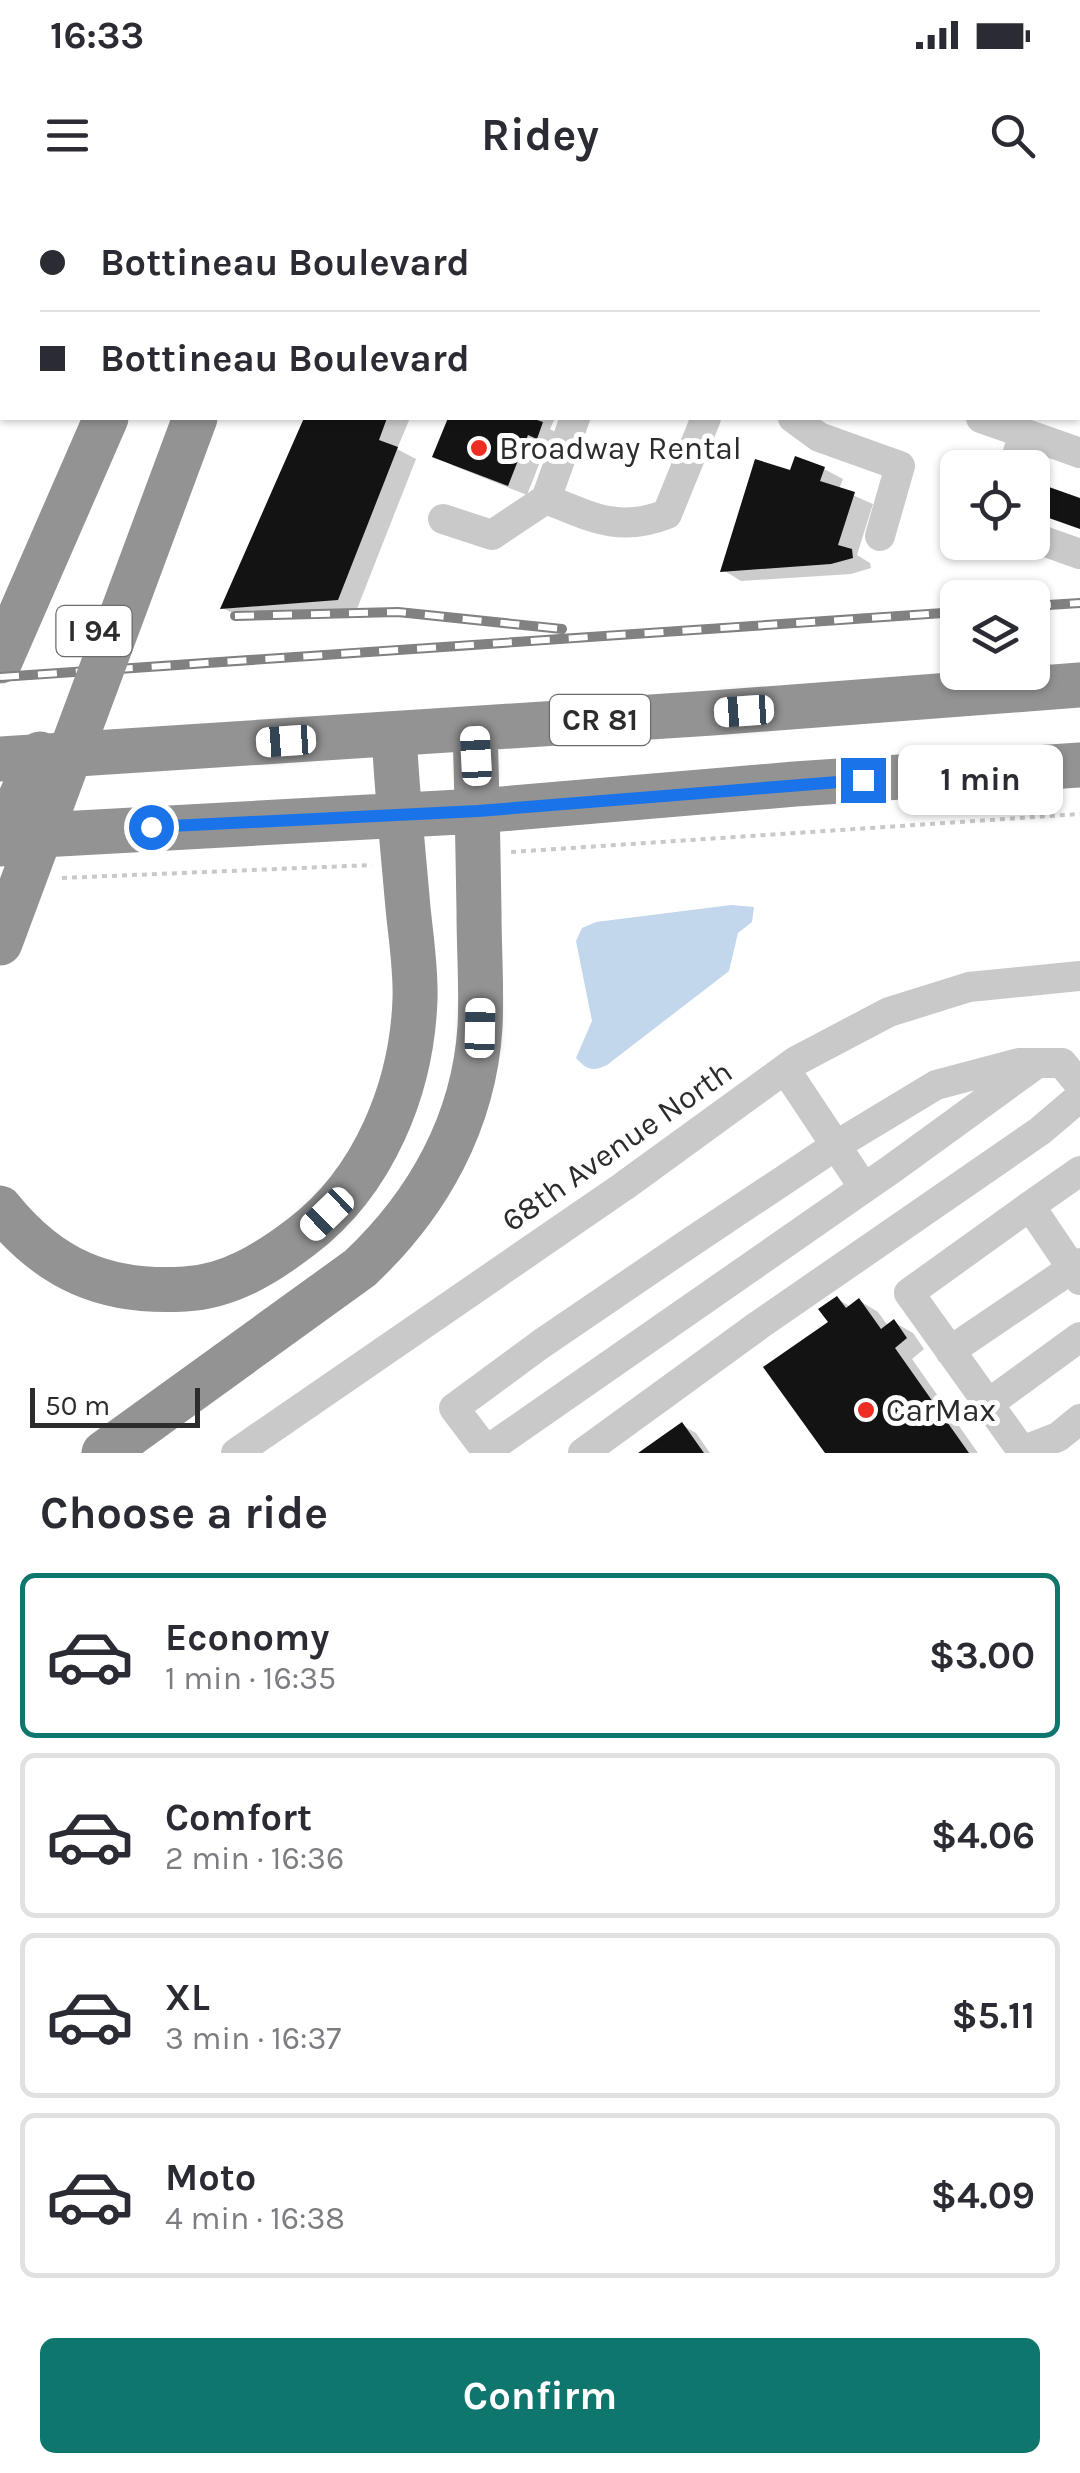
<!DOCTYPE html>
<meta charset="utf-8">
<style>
body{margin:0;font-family:Karla,sans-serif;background:#f7f7f7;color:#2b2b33;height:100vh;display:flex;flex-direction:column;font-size:38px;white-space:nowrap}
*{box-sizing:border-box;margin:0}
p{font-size:32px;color:#7c7c81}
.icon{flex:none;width:55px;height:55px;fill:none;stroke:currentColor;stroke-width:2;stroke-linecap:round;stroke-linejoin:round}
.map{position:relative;height:1253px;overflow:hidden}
.side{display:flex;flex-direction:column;background:#fff;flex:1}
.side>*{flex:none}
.guide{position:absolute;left:0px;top:0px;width:1080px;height:220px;box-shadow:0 2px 8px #0004;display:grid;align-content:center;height:220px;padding:0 40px;background:#fff}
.buttons{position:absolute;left:940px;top:250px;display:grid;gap:20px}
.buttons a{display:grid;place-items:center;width:110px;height:110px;border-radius:15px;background:#fff;box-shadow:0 2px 8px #0004;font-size:50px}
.scale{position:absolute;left:30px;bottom:25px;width:170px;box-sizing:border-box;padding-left:10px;border:5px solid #2c2c2c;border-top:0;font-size:28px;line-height:35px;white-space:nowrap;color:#2c2c2c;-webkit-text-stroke:8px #fff;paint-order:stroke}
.end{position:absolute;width:45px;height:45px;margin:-22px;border:12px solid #1a73e8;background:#fff;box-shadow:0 0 0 5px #fff}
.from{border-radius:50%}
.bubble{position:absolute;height:70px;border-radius:15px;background:#fff;box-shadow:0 2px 8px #0004;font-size:32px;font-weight:700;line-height:70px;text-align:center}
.car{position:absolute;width:30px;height:60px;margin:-30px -15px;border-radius:12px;box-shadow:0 0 8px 2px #0007;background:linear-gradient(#fff 24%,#345 0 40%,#fff 0 76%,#345 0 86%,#fff 0)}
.guide b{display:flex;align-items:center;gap:35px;height:95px;font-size:38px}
.guide b+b{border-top:2px solid #e1e1e2}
.guide i{width:25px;height:25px;background:#2b2b33}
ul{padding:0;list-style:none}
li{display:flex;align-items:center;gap:30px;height:165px;margin:0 20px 15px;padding:0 20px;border:5px solid #e1e1e2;border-radius:15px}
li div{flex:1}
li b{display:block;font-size:38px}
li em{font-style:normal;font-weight:700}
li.selected{border-color:#0f766e}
li>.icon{width:90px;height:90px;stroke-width:1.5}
h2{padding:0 40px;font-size:45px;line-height:120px}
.cta{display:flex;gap:20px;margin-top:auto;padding:20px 40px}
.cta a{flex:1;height:115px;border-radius:15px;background:#0f766e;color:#fff;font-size:40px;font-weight:700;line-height:115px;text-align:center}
.status{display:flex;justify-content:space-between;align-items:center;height:70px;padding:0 50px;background:#fff;direction:ltr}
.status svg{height:28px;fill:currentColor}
header{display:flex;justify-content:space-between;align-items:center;height:130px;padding:0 40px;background:#fff;font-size:45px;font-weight:700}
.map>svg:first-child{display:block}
.water{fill:#c2d6ec}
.shadow{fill:#0003}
.building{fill:#131313}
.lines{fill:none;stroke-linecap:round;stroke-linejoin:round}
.path{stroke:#c9c9c9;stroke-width:4;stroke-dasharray:5 5;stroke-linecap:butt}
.minor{stroke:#c9c9c9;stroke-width:30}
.highway{stroke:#939393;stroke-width:45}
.rail-casing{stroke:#818181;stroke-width:10}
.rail{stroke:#fff;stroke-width:6;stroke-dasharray:19;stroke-linecap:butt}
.highway-bridge{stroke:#939393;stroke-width:45}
.route{stroke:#1a73e8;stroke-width:12}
.poi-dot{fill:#ee2e23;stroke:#fff;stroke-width:4}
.labels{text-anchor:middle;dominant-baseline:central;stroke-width:10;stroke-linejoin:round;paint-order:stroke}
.shield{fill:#fff;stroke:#6b6b6b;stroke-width:2.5}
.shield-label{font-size:30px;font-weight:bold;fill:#2c2c2c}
.poi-label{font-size:32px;fill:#2c2c2c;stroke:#fff;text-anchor:start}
.street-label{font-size:32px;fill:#2c2c2c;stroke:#fff}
</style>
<div class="status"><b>16:33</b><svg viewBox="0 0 49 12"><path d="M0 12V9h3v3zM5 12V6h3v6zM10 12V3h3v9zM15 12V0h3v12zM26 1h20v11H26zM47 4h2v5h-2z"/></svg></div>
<header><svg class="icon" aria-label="menu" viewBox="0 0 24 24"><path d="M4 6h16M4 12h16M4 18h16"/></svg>Ridey<svg class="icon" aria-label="search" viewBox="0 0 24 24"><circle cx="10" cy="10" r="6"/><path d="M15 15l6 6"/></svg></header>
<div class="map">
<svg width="1080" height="1253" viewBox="0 0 1080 1253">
<rect width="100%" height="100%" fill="#fff"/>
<path class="water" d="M731,705L754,707L752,722L738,733L729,771L607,865C592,872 587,870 576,858L592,821L576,741L582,728L596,722Z"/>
<path class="shadow" d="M1078,126L1080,127V158L1078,157Z
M307,218H410L397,249L416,259L357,409L241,418L223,408Z
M450,218H555L550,229L561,235L556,247L547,244L527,295L454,266L435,256Z
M796,260L824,269L843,279L839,289L873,304L857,355L870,363L871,368L851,374L741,381L723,370L792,274Z
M837,1099L851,1107L860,1101L878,1112L889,1127L894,1122L913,1133L924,1149L912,1159L978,1253H828L766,1167L831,1122Z
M682,1225L696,1233L710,1253H643Z"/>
<path class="building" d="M304,218H387L379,240L398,247L338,400L220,409Z
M448,218H531L543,222L537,239L528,235L508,286L432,257Z
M795,256L825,267L820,281L855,292L838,345L852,349L853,358L831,364L720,372L755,259L790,270Z
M1032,281L1080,298V329L1032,312Z
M837,1096L846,1108L859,1098L881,1129L894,1119L907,1138L895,1148L969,1253H825L763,1167L828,1122L818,1109Z
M682,1222L704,1253H638Z"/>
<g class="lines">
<path class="path" d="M511,652L1080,614
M62,678L372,665"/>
<path class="minor" d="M328,0L335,2
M474,2L475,0
M861,2L862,0
M575,218L546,299C591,317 619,333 667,314L706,218
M793,218L819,237L900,266L880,336
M981,218L1080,253
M1013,268L1024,233
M443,319L492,335L546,299
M1032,337L1080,354
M785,869L864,988
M1080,971L1030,1006L1080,1080
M1030,1006L909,1093L1022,1251L1058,1237L1080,1219
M950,1151L1080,1063
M988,1204L1080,1137
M486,1251L893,968L1036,864
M236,1253L624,986L796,861L889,812L969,787L1080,776
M488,1253L454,1208L541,1144L688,1044L835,946L936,885L1019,863H1062L1080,885
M583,1253L759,1125L1040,931L1080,897"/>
<path class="highway" d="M203,2L204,0
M284,2L285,0
M0,461L106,218
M0,559L712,513L1080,485
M5,637L478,611L795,584L1080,565
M0,1008C50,1070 106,1094 185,1089C229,1087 267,1063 301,1037C374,982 412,888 415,799C416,769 411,738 408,708C403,650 397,592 394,534
M104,1253L360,1068C428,1004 474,922 480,827C482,789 479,751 479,712C478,651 477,590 475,529"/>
<defs>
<path id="rail" d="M1032,406L1080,403
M235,416L398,412L562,429
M0,477L958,412"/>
</defs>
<use href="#rail" class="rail-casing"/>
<use href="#rail" class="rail"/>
<path class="highway-bridge" d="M0,644L40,554
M0,743L195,218"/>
</g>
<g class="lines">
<path class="route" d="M151,627L478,611L863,580"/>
</g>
<g class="poi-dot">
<circle cx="479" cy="248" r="10"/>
<circle cx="866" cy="1210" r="10"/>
</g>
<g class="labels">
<g class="shield">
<rect x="56.5" y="406" width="75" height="50" rx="8"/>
<rect x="550" y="495" width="100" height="50" rx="8"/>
</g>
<g class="shield-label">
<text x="94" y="431">I 94</text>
<text x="600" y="520">CR 81</text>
</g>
<g class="poi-label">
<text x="499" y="248">Broadway Rental</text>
<text x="886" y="1210">CarMax</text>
</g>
<g class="street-label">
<text transform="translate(617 946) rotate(-35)">68th Avenue North</text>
</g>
</g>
</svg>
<div class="buttons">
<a><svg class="icon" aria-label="locate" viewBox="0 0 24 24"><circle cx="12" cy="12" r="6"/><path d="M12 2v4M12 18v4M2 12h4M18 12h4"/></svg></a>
<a><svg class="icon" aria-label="layers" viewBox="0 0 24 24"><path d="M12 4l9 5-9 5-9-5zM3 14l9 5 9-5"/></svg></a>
</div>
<div class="scale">50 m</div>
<i class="end from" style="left:151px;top:627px"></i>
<i class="end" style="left:863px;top:580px"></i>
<div class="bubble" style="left:898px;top:545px;width:165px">1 min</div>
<i class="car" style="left:744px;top:511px;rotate:266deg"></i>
<i class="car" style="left:286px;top:541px;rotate:266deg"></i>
<i class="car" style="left:476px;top:556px;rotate:357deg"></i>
<i class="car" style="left:480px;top:828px;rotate:1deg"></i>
<i class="car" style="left:327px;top:1014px;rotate:226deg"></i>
<div class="guide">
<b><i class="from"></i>Bottineau Boulevard</b>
<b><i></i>Bottineau Boulevard</b>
</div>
</div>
<section class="side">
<h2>Choose a ride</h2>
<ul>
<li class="selected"><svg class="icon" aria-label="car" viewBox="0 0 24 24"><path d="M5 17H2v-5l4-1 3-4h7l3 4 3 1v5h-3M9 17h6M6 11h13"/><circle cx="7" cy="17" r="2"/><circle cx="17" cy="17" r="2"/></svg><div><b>Economy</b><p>1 min · 16:35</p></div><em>$3.00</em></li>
<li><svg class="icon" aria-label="car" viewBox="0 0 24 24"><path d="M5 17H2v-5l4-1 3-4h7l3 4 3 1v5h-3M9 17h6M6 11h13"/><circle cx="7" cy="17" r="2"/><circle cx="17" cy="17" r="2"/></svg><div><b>Comfort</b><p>2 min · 16:36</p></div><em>$4.06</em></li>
<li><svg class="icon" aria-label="car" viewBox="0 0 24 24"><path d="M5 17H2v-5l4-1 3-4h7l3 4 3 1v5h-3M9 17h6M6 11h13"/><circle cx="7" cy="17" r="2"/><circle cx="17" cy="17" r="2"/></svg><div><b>XL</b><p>3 min · 16:37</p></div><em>$5.11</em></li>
<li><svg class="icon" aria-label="car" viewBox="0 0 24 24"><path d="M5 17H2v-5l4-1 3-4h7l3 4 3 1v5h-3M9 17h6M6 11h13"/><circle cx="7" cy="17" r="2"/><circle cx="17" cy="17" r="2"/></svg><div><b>Moto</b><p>4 min · 16:38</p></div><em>$4.09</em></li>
</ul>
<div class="cta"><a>Confirm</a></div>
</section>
